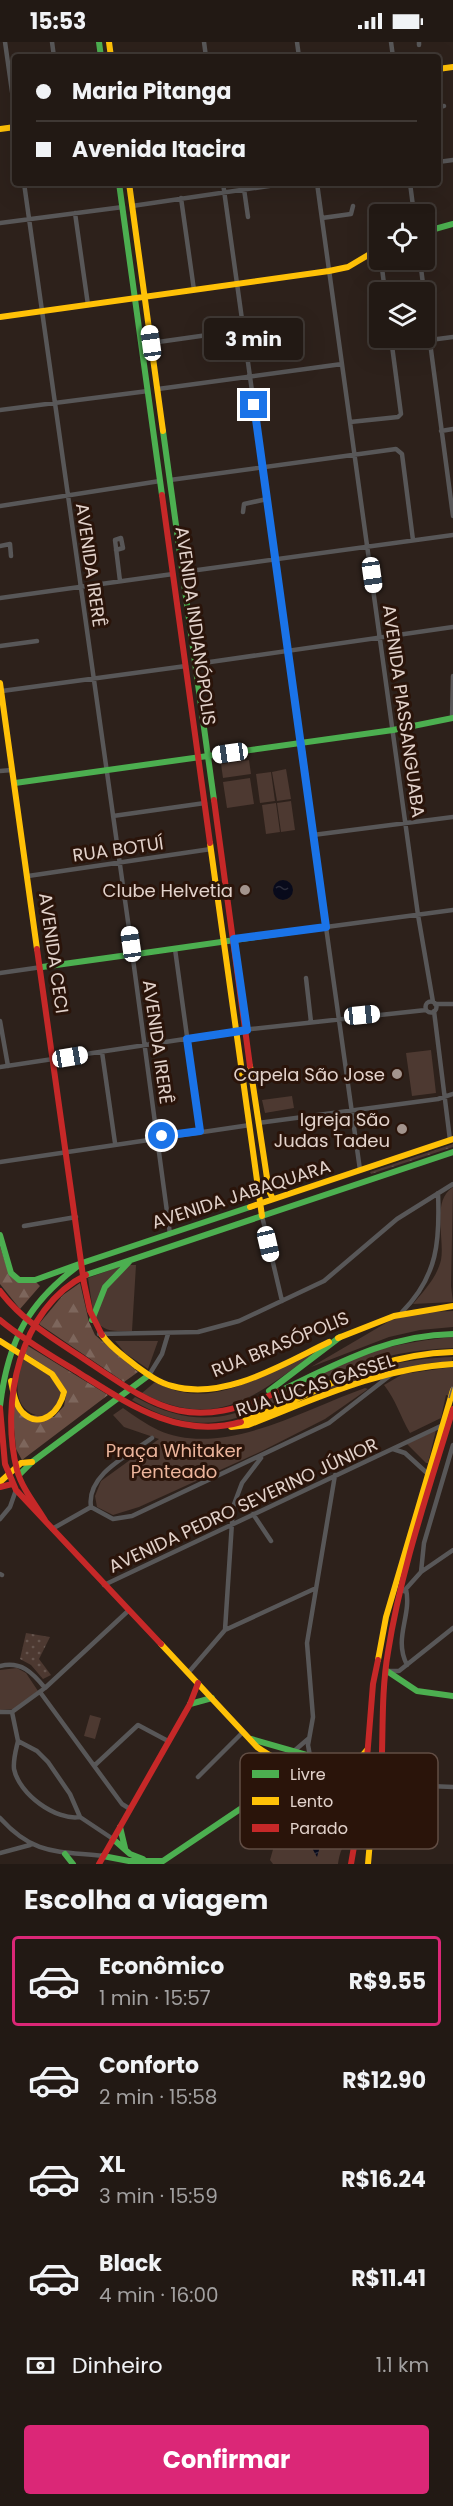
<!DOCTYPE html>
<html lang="pt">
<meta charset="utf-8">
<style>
body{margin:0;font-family:Poppins,sans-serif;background:#2a221d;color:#f1f3f6;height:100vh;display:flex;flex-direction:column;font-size:22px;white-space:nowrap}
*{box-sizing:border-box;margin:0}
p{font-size:20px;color:#a2a0a0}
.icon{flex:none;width:33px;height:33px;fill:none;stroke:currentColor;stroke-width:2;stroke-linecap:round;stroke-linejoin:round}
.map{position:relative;height:1822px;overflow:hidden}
.details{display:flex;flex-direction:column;background:#221914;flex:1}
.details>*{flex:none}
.top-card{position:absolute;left:12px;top:12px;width:429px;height:132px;border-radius:6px;box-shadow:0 6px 24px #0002,0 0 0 2px #3f3834;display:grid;align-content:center;height:132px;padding:0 24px;background:#221914}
.tools{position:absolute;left:369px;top:162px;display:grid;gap:12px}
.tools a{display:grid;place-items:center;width:66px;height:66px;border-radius:6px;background:#221914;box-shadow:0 6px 24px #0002,0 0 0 2px #3f3834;font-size:30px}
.end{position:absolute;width:27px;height:27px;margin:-14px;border:8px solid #1a73e8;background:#fff;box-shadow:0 0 0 3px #fff}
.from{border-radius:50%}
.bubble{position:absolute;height:42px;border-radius:6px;background:#221914;box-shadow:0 6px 24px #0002,0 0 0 2px #3f3834;font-size:20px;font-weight:700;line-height:42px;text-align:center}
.car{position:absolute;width:18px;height:36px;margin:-18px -9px;border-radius:8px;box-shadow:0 0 4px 2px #0007;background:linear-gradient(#fff 24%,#345 0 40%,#fff 0 76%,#345 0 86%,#fff 0)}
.top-card b{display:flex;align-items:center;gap:21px;height:57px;font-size:22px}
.top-card b+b{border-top:2px solid #3f3834}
.top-card i{width:15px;height:15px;background:#f1f3f6}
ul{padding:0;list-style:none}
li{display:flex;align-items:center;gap:18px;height:90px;margin:0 12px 9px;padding:0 12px;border:3px solid transparent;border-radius:6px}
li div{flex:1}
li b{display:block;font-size:22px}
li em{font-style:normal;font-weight:700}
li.selected{border-color:#db2777}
li>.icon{width:54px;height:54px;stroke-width:1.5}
h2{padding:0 24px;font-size:27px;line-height:72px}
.pay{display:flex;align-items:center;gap:15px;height:66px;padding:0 24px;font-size:22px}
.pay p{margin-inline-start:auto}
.cta{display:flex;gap:12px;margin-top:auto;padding:12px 24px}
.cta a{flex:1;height:69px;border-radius:6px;background:#db2777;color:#fff;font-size:24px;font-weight:700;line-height:69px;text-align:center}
.status{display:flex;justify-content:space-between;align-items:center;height:42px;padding:0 30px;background:#221914;direction:ltr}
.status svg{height:16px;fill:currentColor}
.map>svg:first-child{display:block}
.grass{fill:url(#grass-dots)}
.forest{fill:url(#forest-firs)}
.park{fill:#4d3931}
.water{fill:url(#water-ripples)}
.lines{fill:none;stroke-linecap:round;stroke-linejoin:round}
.street{stroke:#585758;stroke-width:4.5}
.fast{stroke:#4caf50;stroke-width:6}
.slow{stroke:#ffc107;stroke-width:6}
.jam{stroke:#c62828;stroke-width:6}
.rail{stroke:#635c5b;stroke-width:1.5;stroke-dasharray:12 6;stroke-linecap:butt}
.route{stroke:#1a73e8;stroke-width:8}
.poi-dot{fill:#a3948d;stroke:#2a140a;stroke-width:2}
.labels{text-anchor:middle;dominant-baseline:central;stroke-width:6;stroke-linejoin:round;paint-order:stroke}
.street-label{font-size:18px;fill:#e2d2cb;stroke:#2a140a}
.poi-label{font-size:18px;fill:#e2d2cb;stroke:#2a140a;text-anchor:end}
.park-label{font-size:18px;fill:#ecb59c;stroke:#2a140a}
.key{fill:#2a140a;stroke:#614d44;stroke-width:1.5}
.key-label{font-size:16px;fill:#e2d2cb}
</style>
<div class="status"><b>15:53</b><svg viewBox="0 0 49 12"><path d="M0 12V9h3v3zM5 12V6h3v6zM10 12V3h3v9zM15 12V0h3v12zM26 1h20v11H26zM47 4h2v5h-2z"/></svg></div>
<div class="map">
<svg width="453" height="1822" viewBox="0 0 453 1822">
<defs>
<pattern id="grass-dots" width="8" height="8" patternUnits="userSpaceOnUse" patternTransform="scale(1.5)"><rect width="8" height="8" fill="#4d3931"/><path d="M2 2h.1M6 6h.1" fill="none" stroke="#66554e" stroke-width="1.8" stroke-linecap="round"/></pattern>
<pattern id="forest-firs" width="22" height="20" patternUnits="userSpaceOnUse" patternTransform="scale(1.5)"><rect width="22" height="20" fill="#684d42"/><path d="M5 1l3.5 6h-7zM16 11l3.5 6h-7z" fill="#7d665c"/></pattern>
<pattern id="water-ripples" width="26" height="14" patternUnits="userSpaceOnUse" patternTransform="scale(1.5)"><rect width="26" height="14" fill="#080a1b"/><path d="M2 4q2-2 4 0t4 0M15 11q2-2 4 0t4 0" fill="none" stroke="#2c2d3b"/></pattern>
</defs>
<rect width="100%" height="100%" fill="#2d211b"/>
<path class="grass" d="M453,1102V1105L371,1132L370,1130Z
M26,1591L50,1595L39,1617L51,1633L43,1637L31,1623L20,1617Z"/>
<path class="forest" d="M0,1204L9,1232L35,1239L40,1244L20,1267L0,1242Z
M80,1241L89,1280L95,1293L138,1330L124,1340L39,1282L63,1253Z
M28,1304L108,1353L22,1418L16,1407L12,1365L15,1364L20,1372L54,1375L64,1364L67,1349L54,1330L25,1311Z"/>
<path class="park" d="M249,718L251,732L223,736L221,722Z
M286,727L291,757L277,759L272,730Z
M271,730L275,759L260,761L256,732Z
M250,736L254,762L227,766L223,740Z
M291,759L295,788L281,790L277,761Z
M276,761L280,790L266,792L262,763Z
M431,1008L436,1051L412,1054L406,1011Z
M292,1054L294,1066L265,1071L262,1058Z
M453,1145L451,1244L453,1260L413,1262C424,1249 437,1235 441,1218C445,1196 431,1159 453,1145Z
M129,1223H136L132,1289C117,1289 103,1291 95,1277L107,1246Z
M121,1224L104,1244L93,1269L88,1236Z
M453,1269V1285L420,1288L389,1295L311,1325L391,1278L423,1270Z
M453,1295V1306C416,1307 380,1314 345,1327C264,1359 222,1411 132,1358L135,1355C226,1405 266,1352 347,1319C382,1304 415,1299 453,1295Z
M115,1299H158L148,1327L125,1311Z
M313,1312C255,1355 215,1389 142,1351L155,1340C197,1363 234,1348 274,1328C287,1322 300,1314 313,1312Z
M453,1315L452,1319L430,1321L308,1356C342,1329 410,1316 453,1315Z
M21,1316L50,1334L61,1350L56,1366L43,1374C11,1371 16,1339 21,1316Z
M453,1325V1355L446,1353L441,1376L410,1391C400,1374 396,1358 384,1343L403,1332Z
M365,1346L368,1347L325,1377L262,1409L139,1465L113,1473L97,1465L95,1454L101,1439L159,1397L124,1385L113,1373L123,1366C134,1374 146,1382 158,1388C222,1417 305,1367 365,1346Z
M436,1388L428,1421H426L407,1402Z
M17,1626L26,1631L38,1649L14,1667L0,1668V1628Z
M90,1673L101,1676L95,1697L84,1694Z
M297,1732C335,1743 373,1742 353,1794C351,1799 347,1800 344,1804C340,1809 339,1816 338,1822H273L270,1818L283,1772L316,1781L325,1748L291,1739Z"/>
<path class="water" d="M273 848a10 10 0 1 1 20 0a10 10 0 1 1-20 0Z
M308,1784L317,1785L323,1794L317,1815L312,1806L307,1804L303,1793H296L289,1786Z"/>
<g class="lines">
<path class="street" d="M5,0L15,71
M52,0L54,15
M204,0L206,15
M297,0L299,15
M391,0L393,15
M419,0V3
M438,65L444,64
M438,120L453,118
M24,141L132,908
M223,141L301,701
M317,141L418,873L433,960
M410,141L414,172
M244,147L248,175
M181,156L194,248
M132,164L289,141
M75,171L88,263
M322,176L351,172L353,164
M0,181L123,165
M381,218L385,250
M420,218L424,250
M424,255L453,474
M430,298L453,295
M151,301L243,288
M158,347L342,322
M0,368L148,349
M350,380L398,375L401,372L391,296
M441,389L453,387
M170,438L396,407L402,412L413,498
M0,464L160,439
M243,470L244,462L267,457
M0,504L10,502L11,514
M116,508L123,506L121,496L115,498L120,539
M183,530L453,493
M0,556L173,532
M0,604L37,599
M196,622L453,585
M2,649L186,624
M452,676L453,634
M0,729L12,728
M113,774L205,761
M313,793L453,775
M28,834L211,807
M175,907L200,1089
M133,917L170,1192
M0,931L42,925
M306,936L311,980
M425.5 965a5.5 5.5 0 1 1 11 0a5.5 5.5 0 1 1-11 0Z
M435,962H453
M434,969L450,1098
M0,979L8,1024
M102,1010L115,1101
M0,1025L251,987L426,968
M258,1081L438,1057L453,1052
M0,1120L250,1083
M360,1128L326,885L453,868
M262,1174L282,1259
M24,1184L76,1175
M402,1270C438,1234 440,1198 438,1151
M99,1292L198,1290L239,1279L324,1239L397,1177L453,1142
M149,1333L162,1312L168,1292
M393,1407L405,1411L428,1432
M91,1465L113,1477L132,1474L329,1381L392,1332
M91,1465C86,1432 129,1413 152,1396
M253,1472L271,1499
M0,1477L10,1465L16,1448
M52,1487L91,1465
M421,1530L424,1501L453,1403
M0,1532L2,1533
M104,1543L443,1383
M406,1547C412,1574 393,1596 407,1623
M404,1549L421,1530L453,1508
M225,1588L233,1465L242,1441L261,1416
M0,1624C21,1619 32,1630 45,1646
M387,1629H399L453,1586
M188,1631L225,1588L314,1547
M40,1650L122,1762L130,1767
M0,1670H12L45,1646L128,1569
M12,1670L18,1699L37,1709L48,1720L70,1752L80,1775L113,1797
M18,1699C16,1708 13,1717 14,1727C19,1752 56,1779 80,1775
M294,1709L308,1697
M310,1714L308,1703L313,1675L307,1601L335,1433
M95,1723L138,1683L168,1699
M198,1735L243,1690
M381,1742L453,1745
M0,1776C34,1814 58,1809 103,1814
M0,1811L30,1803"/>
<path class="fast" d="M99,0L101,15
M119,141L162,453
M424,190L453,182
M163,389L214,758
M15,741L393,688L453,676
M137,912L326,885L301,701
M42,925L128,913
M0,1193L11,1231L19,1238H35L82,1221
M86,1233L453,1110
M92,1278L105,1245L129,1220
M269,1349L340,1295
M280,1349C337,1322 388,1293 453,1292
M0,1364C8,1298 28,1260 82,1221L250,1165
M19,1433L32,1420L149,1333
M387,1629L417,1649L453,1654
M190,1662L212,1656
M251,1697L366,1730
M265,1712L281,1737
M331,1734L353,1746L359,1760
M120,1785L125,1806
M113,1797L130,1812L143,1817
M65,1812L73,1822
M103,1814L129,1819H163L316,1716"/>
<path class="slow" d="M109,0L111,15
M438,27L453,25
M0,87L15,85
M129,141L163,389
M0,275L329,229L348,225L380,206
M0,641L37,907
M210,801L262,1174
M250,1024L269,1149L273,1157
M250,1165L453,1097
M102,1293C111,1306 124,1314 136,1324C147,1332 159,1341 172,1344C225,1359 283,1322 329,1300
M338,1296L394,1274L453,1264
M0,1299L52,1332L64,1350C60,1369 41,1388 23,1371C15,1363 13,1349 11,1339
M241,1380C319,1353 364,1313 453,1310
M231,1385L248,1383C315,1357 380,1326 453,1322
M0,1440L21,1421L32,1420
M161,1602L257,1705C291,1730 338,1737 379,1742
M378,1618L386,1575L453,1348
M339,1722L356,1721L367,1708
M366,1730L373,1734L375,1742L368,1822
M379,1781L386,1773L393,1752L408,1744"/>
<path class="jam" d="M162,453L210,801
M214,758L250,1024
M37,907L84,1241L90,1269L102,1293
M0,1249C21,1277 49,1294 78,1313C156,1365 185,1393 280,1349
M0,1278C24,1298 50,1313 76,1329C127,1361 178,1398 241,1380
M0,1366L5,1422L16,1448L161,1602
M0,1445L12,1442
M46,1480C36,1463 22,1447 17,1428C0,1362 19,1266 86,1233
M371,1801C389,1739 377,1674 388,1610C401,1527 429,1447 453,1367
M99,1822L190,1662L198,1641
M351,1822L365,1741L373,1642L378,1618"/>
<path class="rail" d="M449,1356L453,1342"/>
</g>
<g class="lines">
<path class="route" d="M162,1094L200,1089L187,997L247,988L234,897L326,885L254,363"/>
</g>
<g class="poi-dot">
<circle cx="245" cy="848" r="6"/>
<circle cx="397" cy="1032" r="6"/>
<circle cx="402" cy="1087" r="6"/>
</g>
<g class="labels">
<g class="street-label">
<text transform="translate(91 523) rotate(82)">AVENIDA IRERÊ</text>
<text transform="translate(196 584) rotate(82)">AVENIDA INDIANÓPOLIS</text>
<text transform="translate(404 669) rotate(82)">AVENIDA PIASSANGUABA</text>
<text transform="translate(118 807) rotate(-8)">RUA BOTUÍ</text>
<text transform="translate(54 911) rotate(82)">AVENIDA CECI</text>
<text transform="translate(158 1000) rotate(82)">AVENIDA IRERÊ</text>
<text transform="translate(241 1152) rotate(-18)">AVENIDA JABAQUARA</text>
<text transform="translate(280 1302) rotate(-22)">RUA BRASÓPOLIS</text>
<text transform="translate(315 1343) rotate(-18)">RUA LUCAS GASSEL</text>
<text transform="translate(243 1463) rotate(-25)">AVENIDA PEDRO SEVERINO JÚNIOR</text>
</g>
<g class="poi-label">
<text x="233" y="848">Clube Helvetia</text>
<text x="385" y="1032">Capela São Jose</text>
<text x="390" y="1077">Igreja São<tspan x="390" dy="21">Judas Tadeu</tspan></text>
</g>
<g class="park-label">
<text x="174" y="1408">Praça Whitaker<tspan x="174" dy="21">Penteado</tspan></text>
</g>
</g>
<rect x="240" y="1711" width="198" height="96" rx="9" class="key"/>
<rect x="252" y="1728" width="27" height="8" fill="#4caf50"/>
<rect x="252" y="1755" width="27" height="8" fill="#ffc107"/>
<rect x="252" y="1782" width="27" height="8" fill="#c62828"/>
<g class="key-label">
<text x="290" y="1738">Livre</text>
<text x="290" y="1765">Lento</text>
<text x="290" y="1792">Parado</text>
</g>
</svg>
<div class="tools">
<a><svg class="icon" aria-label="locate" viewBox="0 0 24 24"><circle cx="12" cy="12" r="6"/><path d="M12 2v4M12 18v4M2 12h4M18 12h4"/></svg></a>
<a><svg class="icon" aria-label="layers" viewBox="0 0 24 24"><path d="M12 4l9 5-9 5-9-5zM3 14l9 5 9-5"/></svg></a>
</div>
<i class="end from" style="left:162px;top:1094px"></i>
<i class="end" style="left:254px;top:363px"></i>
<div class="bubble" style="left:204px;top:276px;width:99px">3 min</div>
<i class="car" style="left:151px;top:301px;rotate:352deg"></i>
<i class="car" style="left:372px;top:533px;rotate:172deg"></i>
<i class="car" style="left:230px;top:711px;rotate:262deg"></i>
<i class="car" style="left:131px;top:902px;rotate:352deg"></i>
<i class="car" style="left:362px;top:973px;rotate:84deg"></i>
<i class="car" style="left:70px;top:1015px;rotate:80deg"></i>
<i class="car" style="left:268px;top:1202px;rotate:167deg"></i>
<div class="top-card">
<b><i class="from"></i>Maria Pitanga</b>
<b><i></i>Avenida Itacira</b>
</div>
</div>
<section class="details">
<h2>Escolha a viagem</h2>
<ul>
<li class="selected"><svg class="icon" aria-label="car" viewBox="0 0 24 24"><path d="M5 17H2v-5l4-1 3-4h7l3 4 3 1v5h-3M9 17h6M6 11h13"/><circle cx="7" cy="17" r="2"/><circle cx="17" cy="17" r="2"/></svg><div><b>Econômico</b><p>1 min · 15:57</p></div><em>R$9.55</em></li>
<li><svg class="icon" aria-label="car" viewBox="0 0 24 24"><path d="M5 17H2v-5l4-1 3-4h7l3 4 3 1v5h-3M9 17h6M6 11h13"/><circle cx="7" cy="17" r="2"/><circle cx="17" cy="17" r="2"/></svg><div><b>Conforto</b><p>2 min · 15:58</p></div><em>R$12.90</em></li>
<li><svg class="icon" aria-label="car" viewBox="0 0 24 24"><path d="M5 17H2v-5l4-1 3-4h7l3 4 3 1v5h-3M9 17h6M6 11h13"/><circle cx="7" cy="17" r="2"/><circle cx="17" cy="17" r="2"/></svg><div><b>XL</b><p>3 min · 15:59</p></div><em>R$16.24</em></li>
<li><svg class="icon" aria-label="car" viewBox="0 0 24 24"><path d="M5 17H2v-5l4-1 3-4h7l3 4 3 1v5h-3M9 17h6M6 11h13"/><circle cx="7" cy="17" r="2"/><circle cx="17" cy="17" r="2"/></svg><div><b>Black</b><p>4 min · 16:00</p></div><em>R$11.41</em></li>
</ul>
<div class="pay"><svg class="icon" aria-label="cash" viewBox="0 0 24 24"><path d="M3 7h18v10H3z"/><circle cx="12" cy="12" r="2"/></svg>Dinheiro<p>1.1 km</p></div>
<div class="cta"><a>Confirmar</a></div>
</section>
